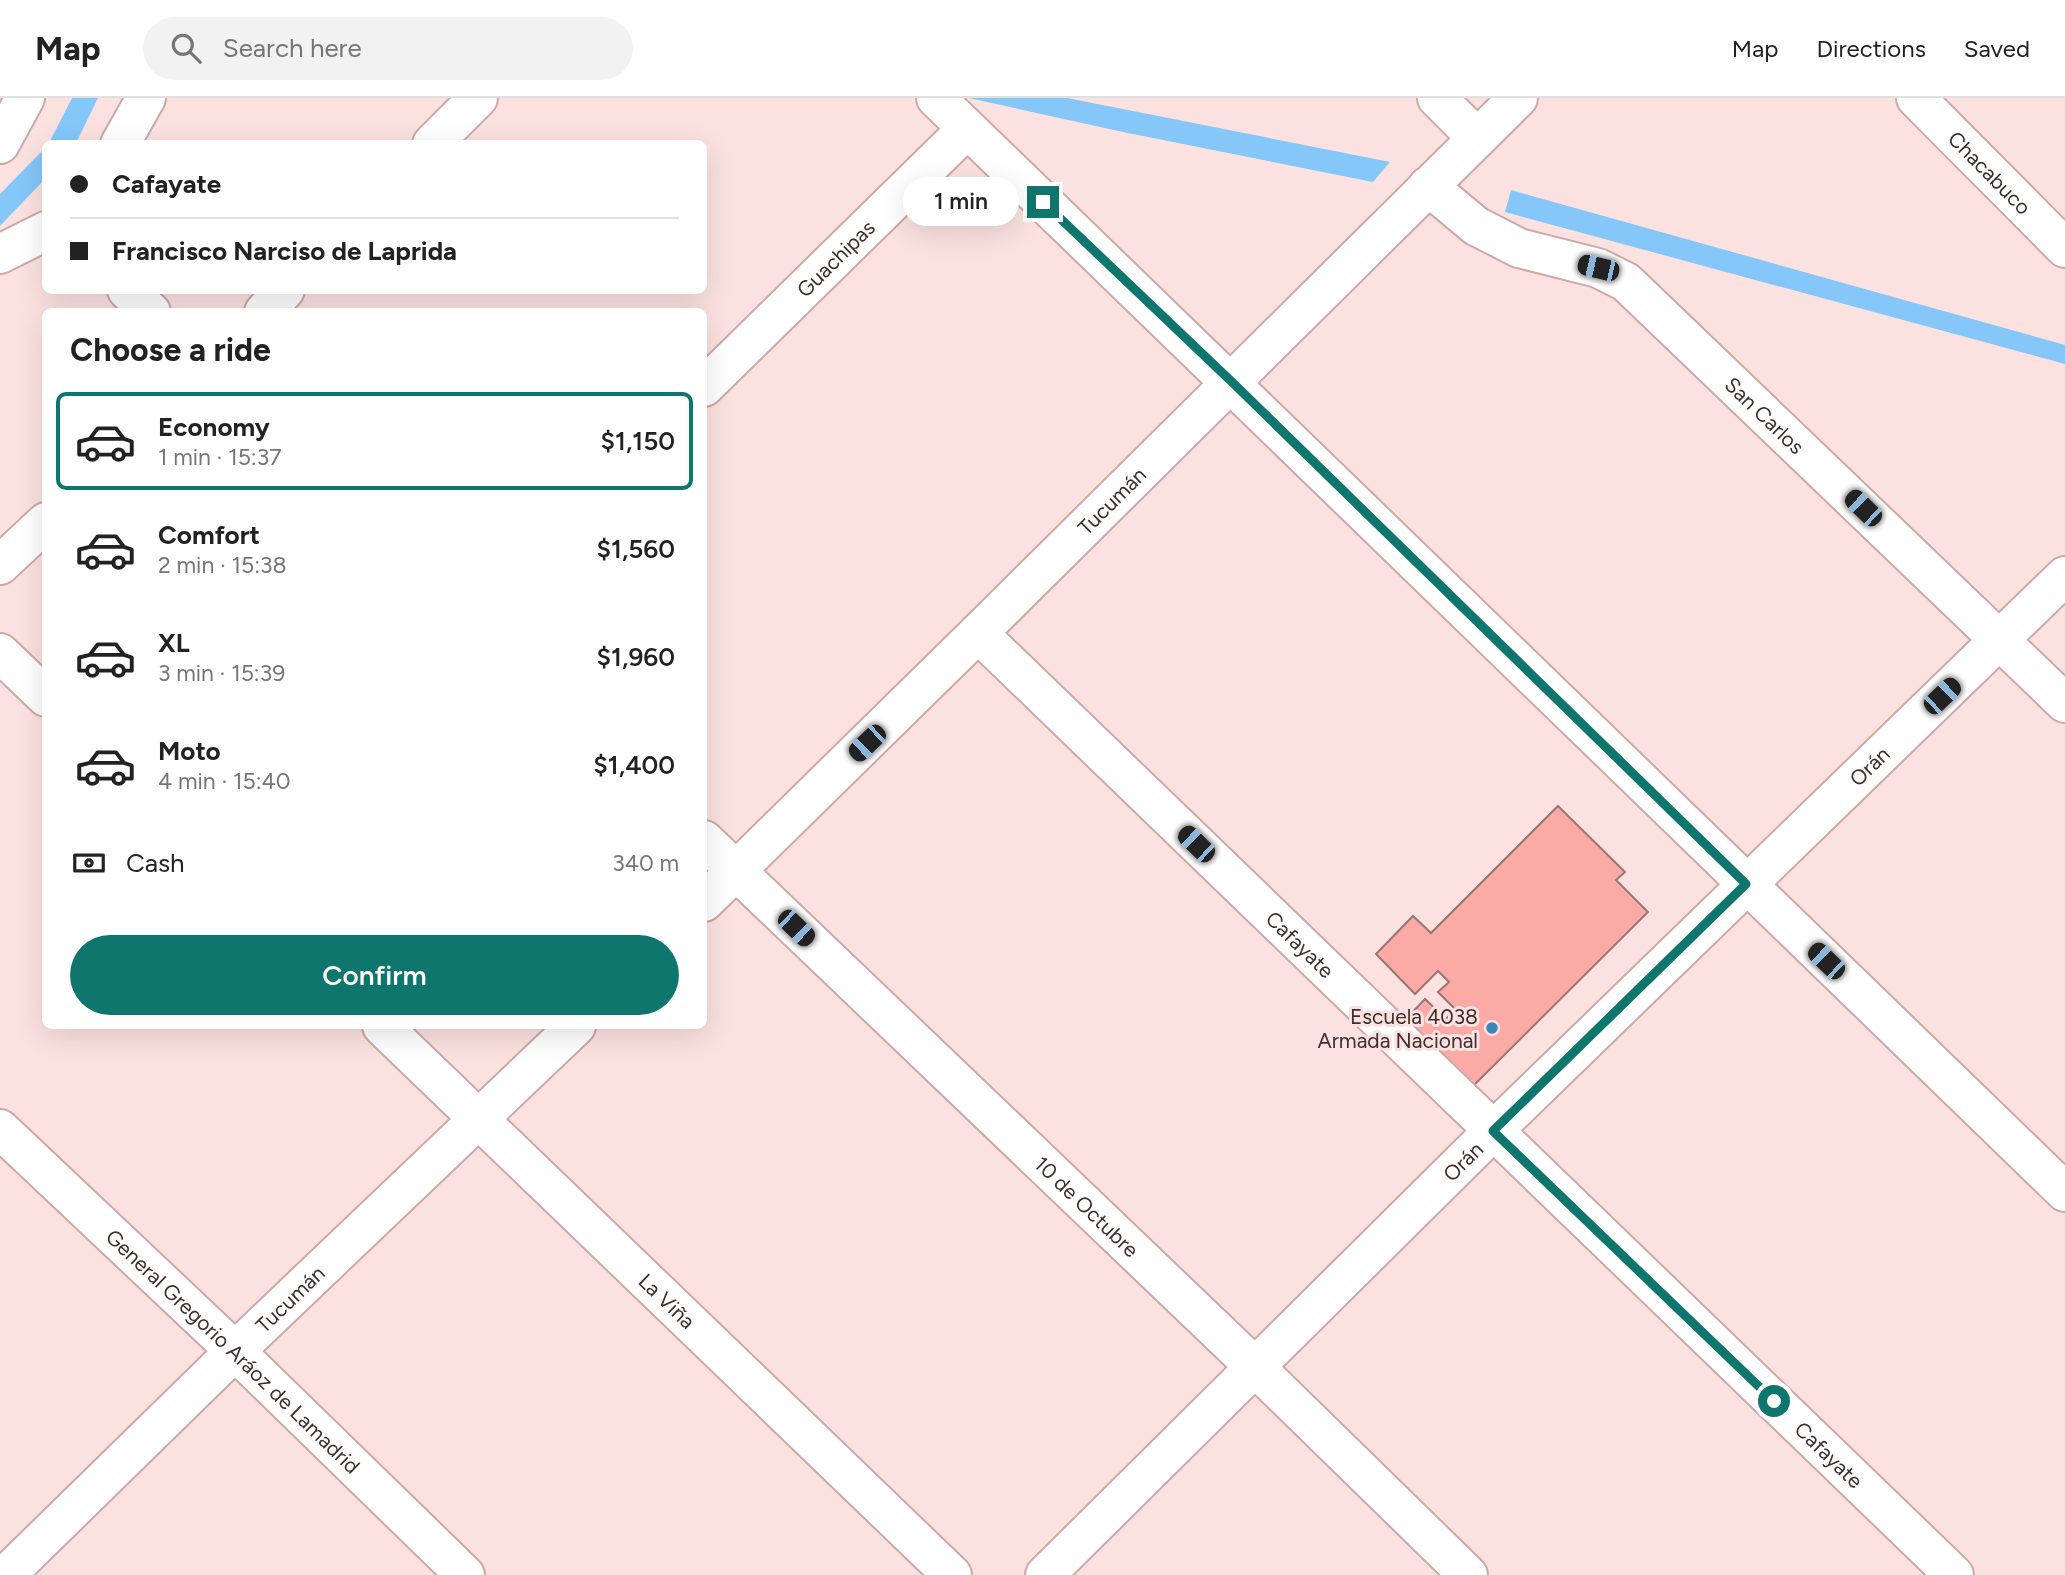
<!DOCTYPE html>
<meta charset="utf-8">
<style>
body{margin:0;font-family:Figtree,sans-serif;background:#f2f2f2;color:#222;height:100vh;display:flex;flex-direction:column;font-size:26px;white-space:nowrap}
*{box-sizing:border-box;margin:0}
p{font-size:23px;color:#767676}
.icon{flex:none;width:38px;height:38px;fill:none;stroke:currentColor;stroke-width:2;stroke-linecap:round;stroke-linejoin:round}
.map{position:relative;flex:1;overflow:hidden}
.sheet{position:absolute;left:42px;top:210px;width:665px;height:721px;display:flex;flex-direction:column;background:#fff;border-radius:10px;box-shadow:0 7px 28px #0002}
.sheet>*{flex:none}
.top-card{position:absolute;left:42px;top:42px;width:665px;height:154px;border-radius:10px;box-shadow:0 7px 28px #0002;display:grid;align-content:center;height:154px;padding:0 28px;background:#fff}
.end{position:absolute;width:32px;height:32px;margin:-16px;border:9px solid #0f766e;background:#fff;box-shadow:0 0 0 4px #fff}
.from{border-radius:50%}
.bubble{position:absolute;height:49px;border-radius:24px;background:#fff;box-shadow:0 7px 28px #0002;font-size:23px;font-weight:600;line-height:49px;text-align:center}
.car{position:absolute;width:21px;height:42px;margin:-21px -10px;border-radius:9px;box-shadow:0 0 5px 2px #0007;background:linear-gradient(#222 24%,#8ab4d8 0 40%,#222 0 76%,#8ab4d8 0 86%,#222 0)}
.top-card b{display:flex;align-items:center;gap:24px;height:66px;font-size:26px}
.top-card b+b{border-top:2px solid #e0e0e0}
.top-card i{width:18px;height:18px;background:#222}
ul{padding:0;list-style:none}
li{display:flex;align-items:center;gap:21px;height:98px;margin:0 14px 10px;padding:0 14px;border:4px solid transparent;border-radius:10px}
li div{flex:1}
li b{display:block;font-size:26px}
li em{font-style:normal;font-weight:600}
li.current{border-color:#0f766e}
li>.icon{width:63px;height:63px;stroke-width:1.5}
h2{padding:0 28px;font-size:32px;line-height:84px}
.pay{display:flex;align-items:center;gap:18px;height:77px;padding:0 28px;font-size:26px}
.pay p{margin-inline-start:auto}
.button{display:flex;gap:14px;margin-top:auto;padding:14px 28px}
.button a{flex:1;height:80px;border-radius:42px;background:#0f766e;color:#fff;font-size:28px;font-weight:600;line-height:80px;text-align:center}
header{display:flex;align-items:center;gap:42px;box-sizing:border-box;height:98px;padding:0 35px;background:#fff;border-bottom:2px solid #e0e0e0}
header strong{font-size:33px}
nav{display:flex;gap:38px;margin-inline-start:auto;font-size:24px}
.search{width:490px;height:63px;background:#f2f2f2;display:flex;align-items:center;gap:18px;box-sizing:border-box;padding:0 24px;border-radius:38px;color:#767676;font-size:26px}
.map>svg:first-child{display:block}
.water{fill:#85c7f9}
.building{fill:#fcaaa6;stroke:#9a7673;stroke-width:2}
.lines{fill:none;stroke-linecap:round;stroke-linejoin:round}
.minor-casing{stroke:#cfa8a6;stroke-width:42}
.minor{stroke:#fff;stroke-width:38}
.route{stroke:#0f766e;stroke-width:9}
.poi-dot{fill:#3a85b9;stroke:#fbe2e1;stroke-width:2.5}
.labels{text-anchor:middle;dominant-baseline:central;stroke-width:6;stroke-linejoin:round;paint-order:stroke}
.street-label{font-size:21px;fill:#3e2e2d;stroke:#fbe2e1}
.poi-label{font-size:21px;fill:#3e2e2d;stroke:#fbe2e1;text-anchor:end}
</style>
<header>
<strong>Map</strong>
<div class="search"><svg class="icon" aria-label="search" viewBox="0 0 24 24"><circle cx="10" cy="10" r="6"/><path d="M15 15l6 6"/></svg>Search here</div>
<nav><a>Map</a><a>Directions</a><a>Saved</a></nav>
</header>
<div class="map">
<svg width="2065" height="1477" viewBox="0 0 2065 1477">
<rect width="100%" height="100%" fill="#fbe2e1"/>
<path class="water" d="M72,0H98L76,45H49Z
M969,0H1067L1390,64L1373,84L1123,34Z
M45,50V81L0,128V96Z
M1511,92L2065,247V266L1505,114Z"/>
<path class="building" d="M1558,708L1625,774L1616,782L1648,814L1473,988L1406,921L1425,901L1446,921L1455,911L1438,894L1449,884L1438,873L1415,896L1376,856L1413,818L1431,835Z"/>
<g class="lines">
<defs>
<g id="minor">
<path d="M936,0L2065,1094"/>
<path d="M1437,0L1477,40"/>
<path id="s1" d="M1916,0L2065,150"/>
<path d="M0,46L25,0"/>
<path d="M120,46L146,0"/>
<path d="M432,46L478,0"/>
<path id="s2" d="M1428,88L1476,128L1519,150L1598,170L1626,184L2065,605"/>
<path d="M0,156L46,133"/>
<path d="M127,192L151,214"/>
<path d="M264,214L285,192"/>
<path id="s3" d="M704,289L967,31"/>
<path d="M0,467L46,424"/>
<path id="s4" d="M978,535L1954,1477"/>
<path d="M0,555L46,599"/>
<path id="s5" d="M704,742L1255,1269L1468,1477"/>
<path id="s6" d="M704,804L978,535L1518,0"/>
<path id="s7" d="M382,928L952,1477"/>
<path id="s8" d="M0,1031L235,1253L465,1477"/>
<path id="s9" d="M6,1477L235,1253L576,928"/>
<path id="s10" d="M1045,1477L1493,1033L2065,478"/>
</g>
</defs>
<use href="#minor" class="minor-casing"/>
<use href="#minor" class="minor"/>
</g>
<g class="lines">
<path class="route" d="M1043,104L1232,284L1746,786L1493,1033L1774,1303"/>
</g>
<circle class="poi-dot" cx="1492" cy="930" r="7"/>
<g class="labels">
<g class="street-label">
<text stroke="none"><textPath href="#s1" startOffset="105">Chacabuco</textPath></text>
<text stroke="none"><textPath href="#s3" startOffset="184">Guachipas</textPath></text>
<text stroke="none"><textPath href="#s2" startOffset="416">San Carlos</textPath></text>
<text stroke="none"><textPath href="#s6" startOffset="572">Tucumán</textPath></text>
<text stroke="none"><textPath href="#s10" startOffset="1155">Orán</textPath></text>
<text stroke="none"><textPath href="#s4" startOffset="448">Cafayate</textPath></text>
<text stroke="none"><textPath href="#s10" startOffset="588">Orán</textPath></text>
<text stroke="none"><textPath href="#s5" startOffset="530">10 de Octubre</textPath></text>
<text stroke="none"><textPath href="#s9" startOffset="396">Tucumán</textPath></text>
<text stroke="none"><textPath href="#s7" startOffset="396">La Viña</textPath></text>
<text stroke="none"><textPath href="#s8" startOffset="322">General Gregorio Aráoz de Lamadrid</textPath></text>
<text stroke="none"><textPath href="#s4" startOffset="1183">Cafayate</textPath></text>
</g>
<g class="poi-label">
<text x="1478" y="918">Escuela 4038<tspan x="1478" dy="24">Armada Nacional</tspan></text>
</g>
</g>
</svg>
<i class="end from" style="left:1774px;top:1303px"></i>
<i class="end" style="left:1043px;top:104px"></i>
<div class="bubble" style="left:903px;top:79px;width:116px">1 min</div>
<i class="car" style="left:1598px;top:170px;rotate:283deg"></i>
<i class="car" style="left:1863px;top:410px;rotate:314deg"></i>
<i class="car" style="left:1942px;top:598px;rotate:46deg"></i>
<i class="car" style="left:867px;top:645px;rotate:226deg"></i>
<i class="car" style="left:1196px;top:746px;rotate:314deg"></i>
<i class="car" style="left:796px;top:830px;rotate:134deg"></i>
<i class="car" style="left:1826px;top:863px;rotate:314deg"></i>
<div class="top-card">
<b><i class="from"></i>Cafayate</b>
<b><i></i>Francisco Narciso de Laprida</b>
</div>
<section class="sheet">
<h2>Choose a ride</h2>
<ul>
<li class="current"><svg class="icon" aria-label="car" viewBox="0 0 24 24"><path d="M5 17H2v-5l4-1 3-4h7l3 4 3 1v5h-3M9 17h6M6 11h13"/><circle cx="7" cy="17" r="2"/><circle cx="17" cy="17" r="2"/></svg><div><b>Economy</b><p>1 min · 15:37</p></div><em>$1,150</em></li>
<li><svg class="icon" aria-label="car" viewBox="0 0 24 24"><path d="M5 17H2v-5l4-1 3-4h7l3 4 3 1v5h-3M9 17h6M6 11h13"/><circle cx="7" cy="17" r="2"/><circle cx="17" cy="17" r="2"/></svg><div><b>Comfort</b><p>2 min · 15:38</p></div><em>$1,560</em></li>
<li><svg class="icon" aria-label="car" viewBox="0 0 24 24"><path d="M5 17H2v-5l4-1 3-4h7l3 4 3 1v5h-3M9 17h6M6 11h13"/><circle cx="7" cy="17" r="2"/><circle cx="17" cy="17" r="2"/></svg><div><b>XL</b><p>3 min · 15:39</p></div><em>$1,960</em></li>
<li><svg class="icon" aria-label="car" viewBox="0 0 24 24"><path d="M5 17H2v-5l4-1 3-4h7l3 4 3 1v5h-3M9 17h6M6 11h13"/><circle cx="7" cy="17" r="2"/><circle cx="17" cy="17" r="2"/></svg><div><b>Moto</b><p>4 min · 15:40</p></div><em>$1,400</em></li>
</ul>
<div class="pay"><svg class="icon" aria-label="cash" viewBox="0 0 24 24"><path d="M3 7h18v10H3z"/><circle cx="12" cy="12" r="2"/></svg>Cash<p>340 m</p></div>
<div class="button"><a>Confirm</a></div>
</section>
</div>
